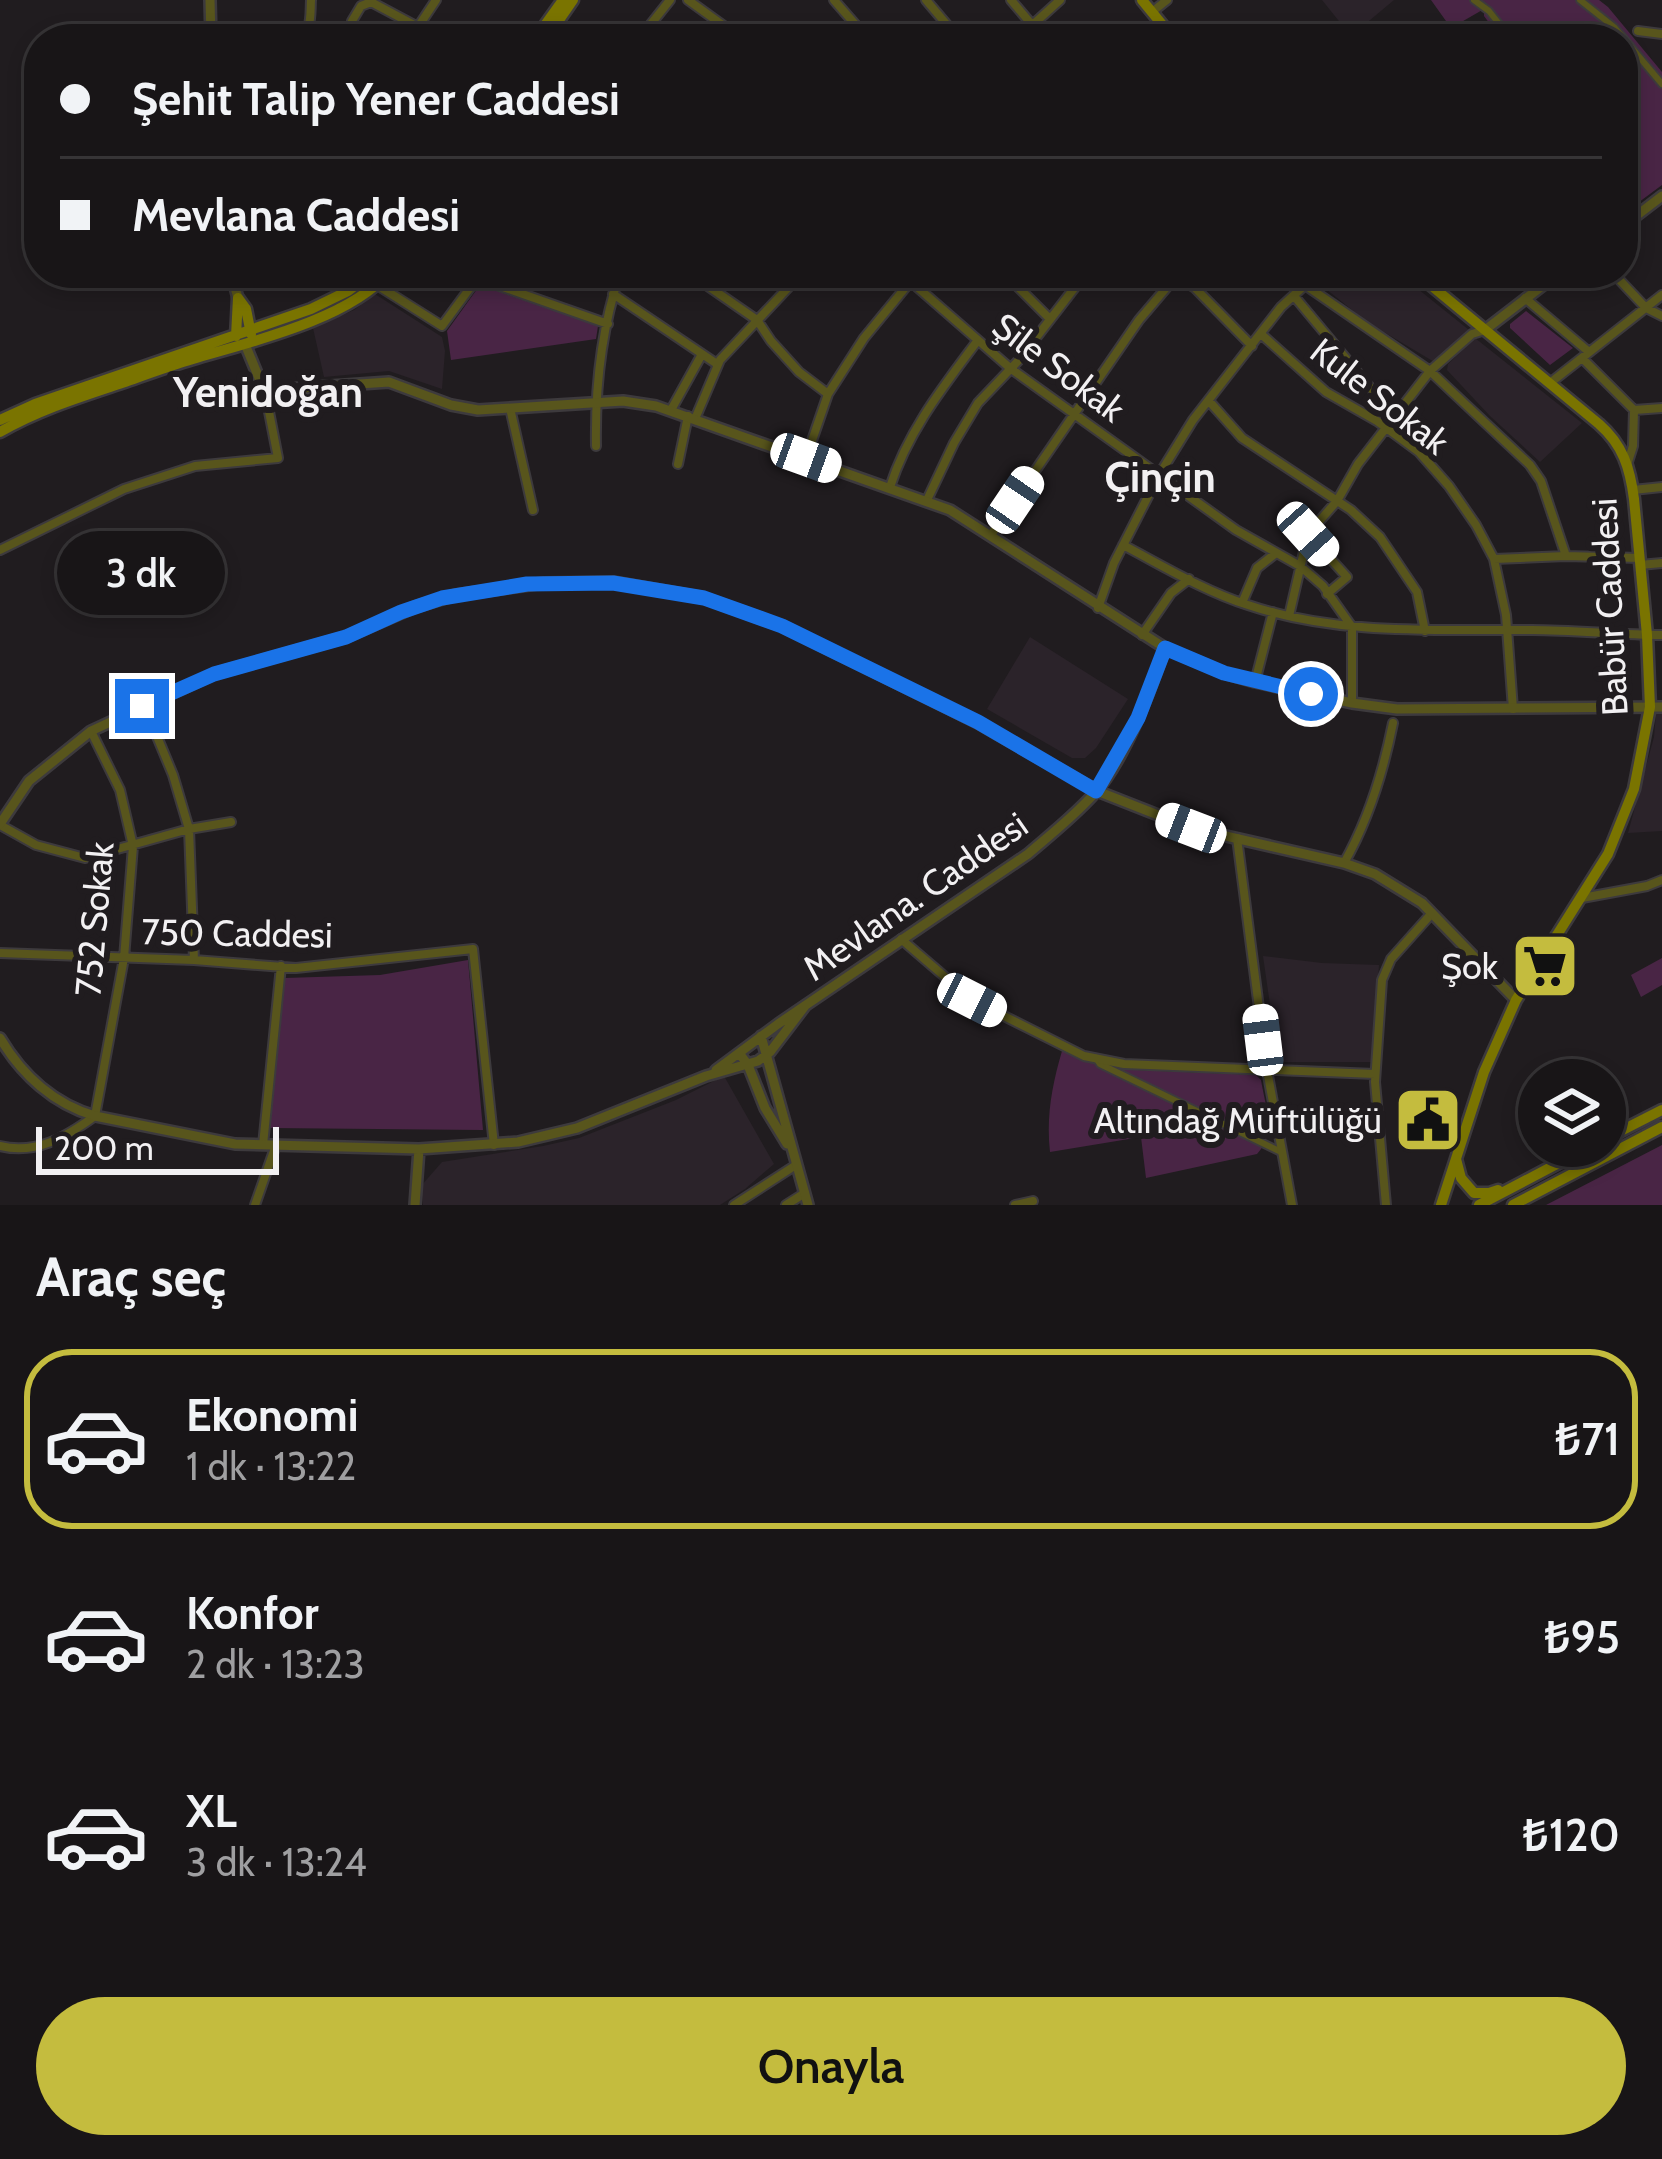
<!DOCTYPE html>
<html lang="tr">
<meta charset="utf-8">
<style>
body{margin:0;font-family:Cabin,sans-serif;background:#252224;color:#f1f3f6;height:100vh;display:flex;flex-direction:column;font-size:45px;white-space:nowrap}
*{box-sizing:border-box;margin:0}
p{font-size:39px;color:#9f9fa1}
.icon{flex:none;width:66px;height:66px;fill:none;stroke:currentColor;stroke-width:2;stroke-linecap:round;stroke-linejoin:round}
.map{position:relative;height:1205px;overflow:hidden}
.drawer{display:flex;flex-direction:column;background:#181517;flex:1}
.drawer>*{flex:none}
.top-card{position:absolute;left:24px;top:24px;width:1614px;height:264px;border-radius:48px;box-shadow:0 6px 18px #0003,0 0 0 3px #363436;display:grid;align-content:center;height:264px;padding:0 36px;background:#181517}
.controls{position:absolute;left:1518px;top:1059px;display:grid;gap:24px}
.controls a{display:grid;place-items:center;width:108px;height:108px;border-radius:50%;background:#181517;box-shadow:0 6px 18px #0003,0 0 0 3px #363436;font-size:60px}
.scale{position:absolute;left:36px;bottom:30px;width:243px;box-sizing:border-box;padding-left:12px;border:6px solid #f2f0f2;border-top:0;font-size:33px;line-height:42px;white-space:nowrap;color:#f2f0f2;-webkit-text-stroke:9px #201c1f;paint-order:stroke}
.end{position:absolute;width:54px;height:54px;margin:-27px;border:15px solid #1a73e8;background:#fff;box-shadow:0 0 0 6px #fff}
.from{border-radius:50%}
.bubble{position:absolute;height:84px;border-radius:42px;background:#181517;box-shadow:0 6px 18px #0003,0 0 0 3px #363436;font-size:39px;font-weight:600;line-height:84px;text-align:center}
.car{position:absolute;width:36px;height:72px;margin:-36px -18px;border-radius:15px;box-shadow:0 0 9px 3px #0007;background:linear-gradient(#fff 24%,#345 0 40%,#fff 0 76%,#345 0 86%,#fff 0)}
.top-card b{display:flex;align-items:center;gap:42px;height:114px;font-size:45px}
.top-card b+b{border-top:3px solid #363436}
.top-card i{width:30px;height:30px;background:#f1f3f6}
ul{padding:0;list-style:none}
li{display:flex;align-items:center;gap:36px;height:180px;margin:0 24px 18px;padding:0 12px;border:6px solid transparent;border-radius:48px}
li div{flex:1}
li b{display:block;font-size:45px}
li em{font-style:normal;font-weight:600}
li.current{border-color:#c4bc3e}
li>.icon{width:108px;height:108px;stroke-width:1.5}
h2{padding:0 36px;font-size:54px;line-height:144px}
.primary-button{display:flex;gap:24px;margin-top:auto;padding:24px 36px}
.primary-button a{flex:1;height:138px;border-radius:72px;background:#c4bc3e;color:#111;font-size:48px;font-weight:600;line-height:138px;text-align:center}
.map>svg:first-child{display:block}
.built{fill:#2b232a}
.green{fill:#492545}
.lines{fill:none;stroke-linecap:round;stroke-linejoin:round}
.pedestrian-casing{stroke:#3d3a3d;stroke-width:10}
.minor-casing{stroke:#3d3a3d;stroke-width:12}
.tertiary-casing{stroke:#3d3a3d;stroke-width:14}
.secondary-casing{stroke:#3d3a3d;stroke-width:15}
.pedestrian{stroke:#58551c;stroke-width:6}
.minor{stroke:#58551c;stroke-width:8}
.tertiary{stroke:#58551c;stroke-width:9}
.secondary{stroke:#7a7400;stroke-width:10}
.route{stroke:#1a73e8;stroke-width:15}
.labels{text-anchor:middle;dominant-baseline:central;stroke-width:12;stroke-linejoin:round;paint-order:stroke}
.street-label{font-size:36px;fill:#f2f0f2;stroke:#201c1f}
.poi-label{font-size:36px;fill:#f2f0f2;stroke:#201c1f;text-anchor:end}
.quarter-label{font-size:42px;font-weight:bold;fill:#f2f0f2;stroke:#201c1f}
</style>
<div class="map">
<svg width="1662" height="1205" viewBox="0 0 1662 1205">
<rect width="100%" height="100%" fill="#201c1f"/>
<path class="built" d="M1322,0H1394L1351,36Z
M1326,273H1398L1469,330L1436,363L1367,322L1316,281Z
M375,294L442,337L445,351L442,389L389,371L324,377L313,328L354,310Z
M1475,338L1582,423L1540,462L1490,416L1447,370L1448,364Z
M1030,637L1128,699L1096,748L1085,758H1072L987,709Z
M1662,712V831L1628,833L1654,737L1656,713Z
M1263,956L1322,963L1379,965L1372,1062H1284L1277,1054Z
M724,1076L774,1164L745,1189L720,1205H423L421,1186L442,1162L543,1146L579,1138L676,1100Z"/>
<path class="green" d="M1431,0H1599L1608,7L1662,72V185L1627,211L1623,206V39H1501L1484,16V9L1451,28Z
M480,285L598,326L596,339L451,360L447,331Z
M1526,311L1573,348L1550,365L1510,328V324Z
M1662,958V985L1641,997L1631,975Z
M468,960L483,1130L270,1128L285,978L380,975Z
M1062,1051L1113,1069L1256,1075L1261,1080C1265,1106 1277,1134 1257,1154L1146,1178L1141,1137L1050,1152C1046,1117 1052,1085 1062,1051Z
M1662,1145V1205H1546Z"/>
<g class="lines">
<defs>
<path id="pedestrian" d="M1474,0L1489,11L1511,39
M1580,0L1614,27L1662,84
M1623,192L1633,207
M1096,1058L1100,1064L1283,1153"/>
<path id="minor" d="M688,0L742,39
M834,0L868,39
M926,0L959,39
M1011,0L1044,39
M1152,12L1167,0
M352,21L361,6L371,2L418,27
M1638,31L1662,34
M295,39C313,32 310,16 311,0
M410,39L436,0
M639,39L670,0
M1017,39L1060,0
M689,273L757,320L771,341L799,372L828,394
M901,273L1010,368L1236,530L1300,566L1323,586L1352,627V703
M1004,273L1049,318
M1168,273L1173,280L1186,282L1195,288L1252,346
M1613,273L1646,308L1662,316
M477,278L608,324
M377,285L442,326L481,273
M1305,285L1430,371L1530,465L1541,481L1566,556
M613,294L717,364
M1294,296L1423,451
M1525,298L1589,352
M1261,334L1326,392L1377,421L1419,452L1449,486L1476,525L1494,559L1506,615L1513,709
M1582,358L1634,410
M1550,383L1662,295
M1209,401L1242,438L1351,510L1380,537L1417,592L1425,631
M510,408L533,510
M671,410L701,356
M1634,410L1662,408
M695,419L720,360L802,273
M596,446C595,389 602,327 620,273
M806,458L828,394L864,338L910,282
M678,464L688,416
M1627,465L1633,446L1634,410
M890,487C908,431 943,387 978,340
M1633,490L1662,487
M927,500L954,443L978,403L1018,361L1086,273
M991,535L1139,320L1173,280
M1309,535L1347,577L1327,594
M1123,545C1163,566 1204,591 1248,605C1340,636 1437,629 1532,630C1576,630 1619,635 1662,635
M0,550L124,489L195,466L278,458L264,386
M1494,559L1566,556L1640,558
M1640,565L1662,563
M1242,603L1257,568L1276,553
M1098,608L1114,563L1159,475L1193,420L1281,307L1318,273
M1289,616L1308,534L1337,501L1358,464L1430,371L1472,334L1485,330
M1142,635L1171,593L1189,579
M1255,682L1273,612
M151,722L173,775L189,829L194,960
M0,825L36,845L85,858L189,829L231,822
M1237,838L1267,1070L1292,1205
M1344,863C1369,819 1383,773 1393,723
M1582,898L1647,886L1662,880
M901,939L972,1000L1084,1056L1124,1064L1375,1074
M0,953L194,960L296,968L473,949L494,1145
M263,1145L281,966
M0,1146C36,1155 66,1137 95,1116L124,958L133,846L120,790L91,731
M255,1205L276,1145
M734,1205L796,1165
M786,1205L805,1193
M1015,1205L1033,1201
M1386,1205L1375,1082L1382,980L1391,959L1432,913"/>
<path id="tertiary" d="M210,0L211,39
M1623,226L1662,196
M231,273L238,298
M1485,330L1559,273
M245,344L261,383L272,390L389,382L451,405L478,410L623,401L656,406L950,510L1165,648L1224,673L1255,682L1352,703L1397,709L1662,707
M0,824L29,781L91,731L214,674L346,637L415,607L456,595L544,583L613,582L704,598L782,626L978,723L1097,791L1191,828L1344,863L1375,874L1422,903L1516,1000
M761,1036L808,1205
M0,1038C22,1075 54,1104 95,1116L235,1144L419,1149L518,1142L577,1128L706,1076L758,1061L770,1052L805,1006
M739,1053L748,1065L765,1108L787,1144
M716,1070L778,1024L1028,854C1050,835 1073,817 1093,795C1125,760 1149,693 1165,648
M415,1205L419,1149"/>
<path id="secondary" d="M1142,0L1174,39
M535,39L563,0
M546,39L573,0
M1416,273L1599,424C1623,445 1630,468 1634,499L1647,635L1650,707L1634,789L1608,854L1516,1000L1484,1072L1441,1205
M238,298L246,309L251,334
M236,336L238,298
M0,420L35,404L311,309L348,291L372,273
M0,432C38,410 80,397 122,383C145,375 169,366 193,359C250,342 349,319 388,273
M1605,1139L1662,1110
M1456,1159L1461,1178L1474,1193H1489L1498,1190
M1479,1205L1591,1146
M1513,1205L1662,1127"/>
</defs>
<use href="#pedestrian" class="pedestrian-casing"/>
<use href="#minor" class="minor-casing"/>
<use href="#tertiary" class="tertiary-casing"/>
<use href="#secondary" class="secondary-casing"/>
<use href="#pedestrian" class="pedestrian"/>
<use href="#minor" class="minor"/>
<use href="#tertiary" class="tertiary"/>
<use href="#secondary" class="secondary"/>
</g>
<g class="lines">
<path class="route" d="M142,706L214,674L346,637L401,612L442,598L527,584L613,583L704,598L782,626L978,722L1096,791L1138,718L1165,648L1224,673L1311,694"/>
</g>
<defs>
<symbol id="supermarket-square" viewBox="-11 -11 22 22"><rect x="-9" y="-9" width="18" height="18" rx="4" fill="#c4bc3e" stroke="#201c1f"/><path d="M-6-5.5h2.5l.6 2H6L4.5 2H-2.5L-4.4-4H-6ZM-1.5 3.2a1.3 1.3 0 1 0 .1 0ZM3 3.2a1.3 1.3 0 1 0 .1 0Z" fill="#111"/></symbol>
<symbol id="civic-square" viewBox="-11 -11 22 22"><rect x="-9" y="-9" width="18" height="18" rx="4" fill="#c4bc3e" stroke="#201c1f"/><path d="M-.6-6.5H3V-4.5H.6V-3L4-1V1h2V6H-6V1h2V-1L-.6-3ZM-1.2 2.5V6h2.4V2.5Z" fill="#111"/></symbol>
</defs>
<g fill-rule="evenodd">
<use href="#supermarket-square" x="1507" y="928" width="76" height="76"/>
<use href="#civic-square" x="1390" y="1082" width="76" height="76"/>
</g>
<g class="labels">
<g class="street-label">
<text transform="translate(1059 367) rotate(37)">Şile Sokak</text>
<text transform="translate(1380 396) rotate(38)">Kule Sokak</text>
<text transform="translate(1609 607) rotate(-93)">Babür Caddesi</text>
<text transform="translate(915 896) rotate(-35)">Mevlana. Caddesi</text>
<text transform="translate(94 919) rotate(-85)">752 Sokak</text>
<text transform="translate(237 933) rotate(1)">750 Caddesi</text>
</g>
<g class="poi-label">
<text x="1498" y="966">Şok</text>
<text x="1382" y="1120">Altındağ Müftülüğü</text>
</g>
<g class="quarter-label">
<text x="268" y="392">Yenidoğan</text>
<text x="1160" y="477">Çinçin</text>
</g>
</g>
</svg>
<div class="controls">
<a><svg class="icon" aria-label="layers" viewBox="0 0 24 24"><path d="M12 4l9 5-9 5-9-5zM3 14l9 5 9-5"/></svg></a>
</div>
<div class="scale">200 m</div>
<i class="end from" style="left:1311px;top:694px"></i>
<i class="end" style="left:142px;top:706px"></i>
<div class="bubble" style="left:57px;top:531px;width:168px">3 dk</div>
<i class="car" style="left:806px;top:458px;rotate:110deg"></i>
<i class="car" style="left:1015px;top:500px;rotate:34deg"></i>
<i class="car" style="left:1308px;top:534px;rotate:138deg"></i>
<i class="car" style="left:1191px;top:828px;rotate:291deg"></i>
<i class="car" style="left:972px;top:1000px;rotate:117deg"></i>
<i class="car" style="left:1263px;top:1040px;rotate:353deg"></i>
<div class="top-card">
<b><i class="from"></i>Şehit Talip Yener Caddesi</b>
<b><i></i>Mevlana Caddesi</b>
</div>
</div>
<section class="drawer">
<h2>Araç seç</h2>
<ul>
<li class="current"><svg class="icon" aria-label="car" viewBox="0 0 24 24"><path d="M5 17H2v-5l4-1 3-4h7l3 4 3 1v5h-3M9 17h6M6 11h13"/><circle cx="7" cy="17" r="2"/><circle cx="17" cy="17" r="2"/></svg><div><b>Ekonomi</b><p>1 dk · 13:22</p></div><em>₺71</em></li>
<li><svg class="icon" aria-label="car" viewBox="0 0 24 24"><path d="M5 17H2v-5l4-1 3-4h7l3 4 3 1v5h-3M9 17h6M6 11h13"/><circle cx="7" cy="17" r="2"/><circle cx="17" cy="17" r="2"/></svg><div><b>Konfor</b><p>2 dk · 13:23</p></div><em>₺95</em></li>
<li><svg class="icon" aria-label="car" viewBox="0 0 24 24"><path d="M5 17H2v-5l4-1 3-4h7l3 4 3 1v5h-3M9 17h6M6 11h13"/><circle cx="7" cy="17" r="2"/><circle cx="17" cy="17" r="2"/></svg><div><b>XL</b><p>3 dk · 13:24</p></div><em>₺120</em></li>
</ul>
<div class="primary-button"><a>Onayla</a></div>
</section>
